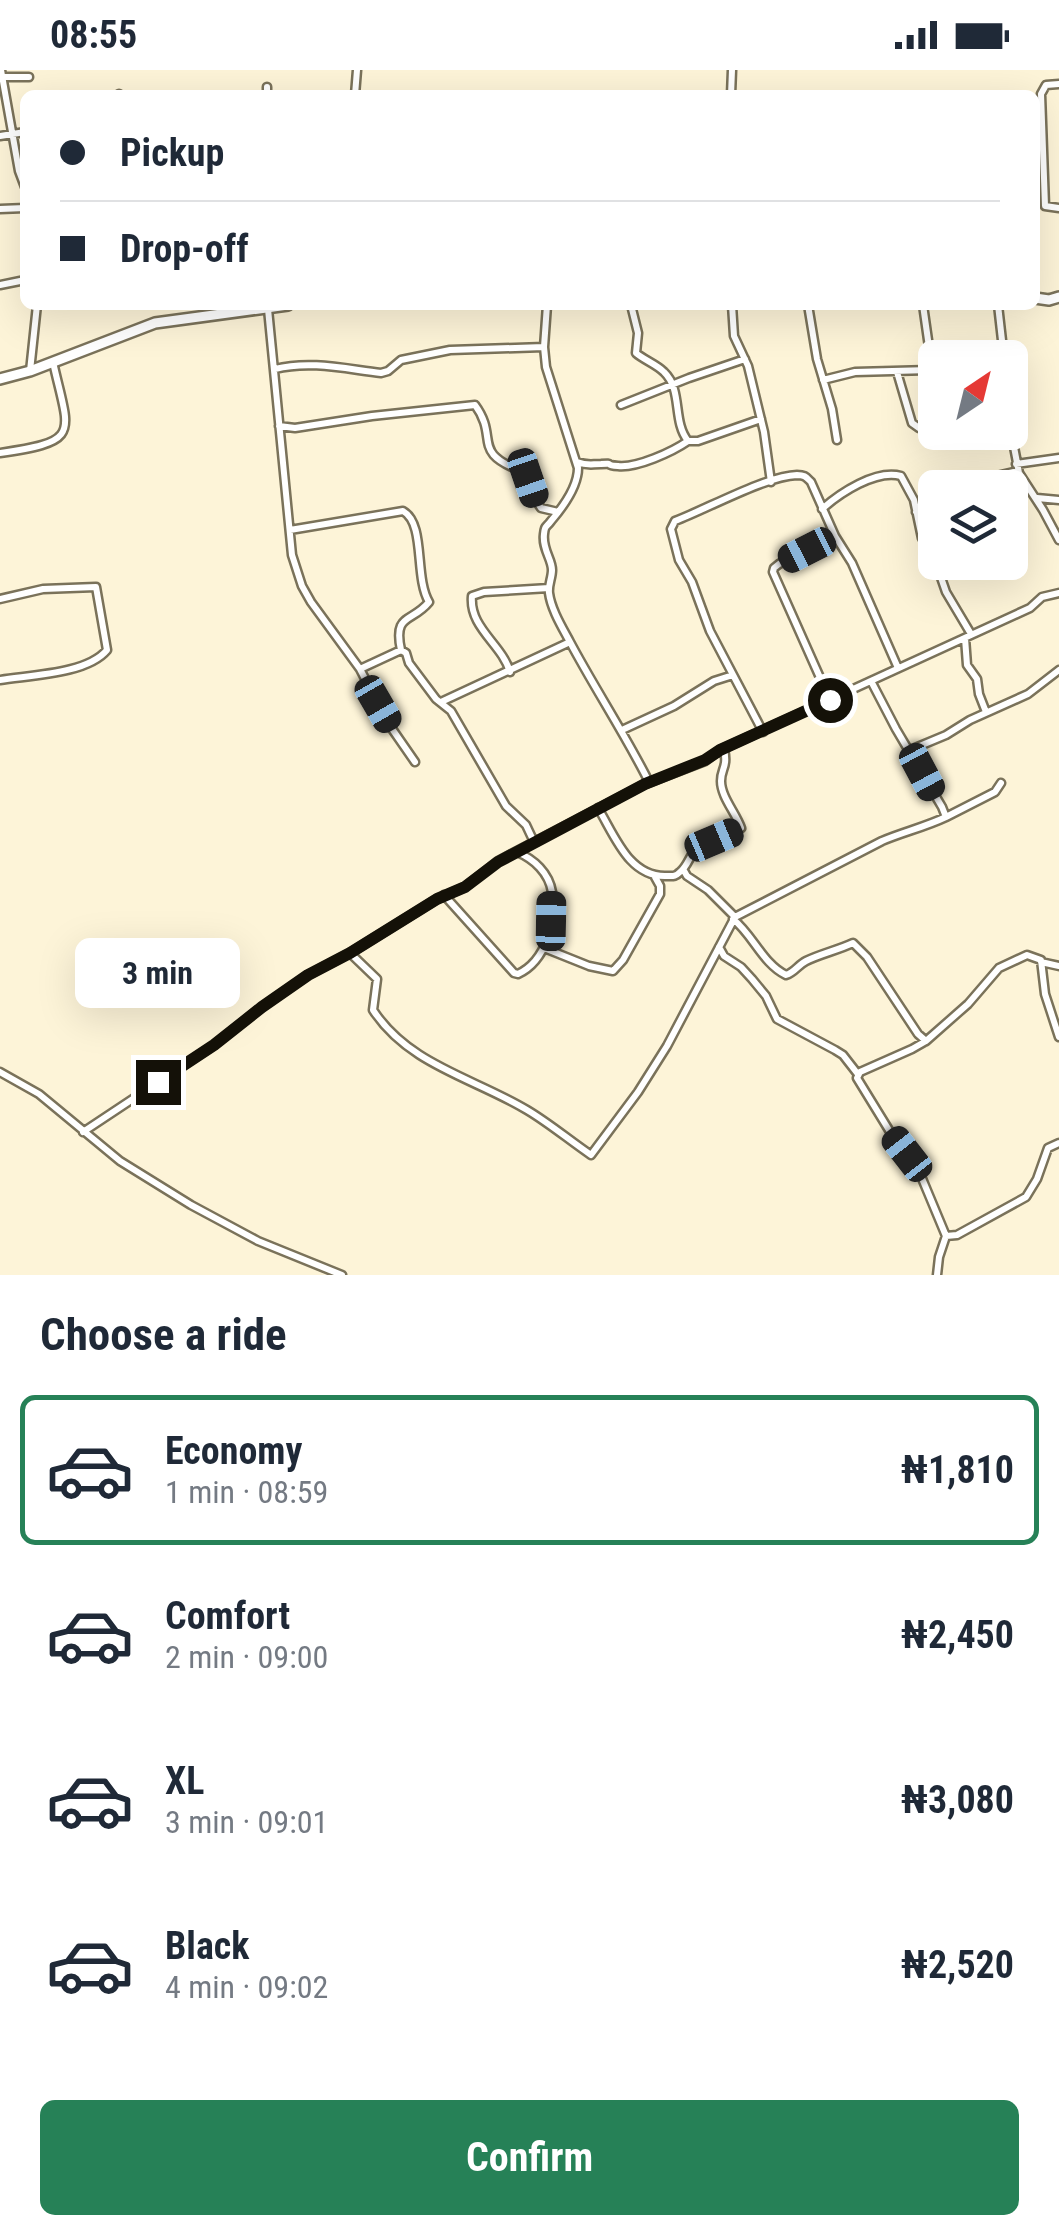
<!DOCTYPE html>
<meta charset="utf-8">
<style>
body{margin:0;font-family:"Roboto Condensed",sans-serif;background:#f6f6f7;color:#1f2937;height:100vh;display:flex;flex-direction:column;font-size:38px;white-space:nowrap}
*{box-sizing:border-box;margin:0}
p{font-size:32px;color:#747a83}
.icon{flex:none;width:55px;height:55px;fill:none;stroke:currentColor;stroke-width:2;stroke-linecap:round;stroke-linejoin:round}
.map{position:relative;height:1205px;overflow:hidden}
.drawer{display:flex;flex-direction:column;background:#fff;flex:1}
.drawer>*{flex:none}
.top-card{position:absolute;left:20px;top:20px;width:1020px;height:220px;border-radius:15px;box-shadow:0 10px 40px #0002;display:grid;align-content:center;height:220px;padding:0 40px;background:#fff}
.needle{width:65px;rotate:35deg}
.buttons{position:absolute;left:918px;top:270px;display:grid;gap:20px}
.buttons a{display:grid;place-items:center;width:110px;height:110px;border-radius:15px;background:#fff;box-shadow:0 10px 40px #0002;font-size:50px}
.end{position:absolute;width:45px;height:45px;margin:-22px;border:12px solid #141108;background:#fff;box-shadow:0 0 0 5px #fff}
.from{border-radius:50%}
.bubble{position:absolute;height:70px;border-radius:15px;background:#fff;box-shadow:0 10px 40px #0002;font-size:32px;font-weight:700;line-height:70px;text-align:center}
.car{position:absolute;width:30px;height:60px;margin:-30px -15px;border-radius:12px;box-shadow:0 0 8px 2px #0007;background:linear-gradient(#222 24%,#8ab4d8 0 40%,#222 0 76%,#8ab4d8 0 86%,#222 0)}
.top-card b{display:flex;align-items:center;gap:35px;height:95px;font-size:38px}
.top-card b+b{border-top:2px solid #e0e1e3}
.top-card i{width:25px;height:25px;background:#1f2937}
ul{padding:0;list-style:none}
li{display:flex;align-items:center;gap:30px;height:150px;margin:0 20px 15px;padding:0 20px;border:5px solid transparent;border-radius:15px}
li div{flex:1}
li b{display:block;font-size:38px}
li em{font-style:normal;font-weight:700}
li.active{border-color:#268157}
li>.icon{width:90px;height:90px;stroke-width:1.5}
h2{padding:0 40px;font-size:45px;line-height:120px}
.button{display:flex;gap:20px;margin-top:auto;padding:20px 40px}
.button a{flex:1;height:115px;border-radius:15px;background:#268157;color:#fff;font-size:40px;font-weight:700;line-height:115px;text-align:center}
.status{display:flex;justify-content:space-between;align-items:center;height:70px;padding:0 50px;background:#fff;direction:ltr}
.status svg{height:28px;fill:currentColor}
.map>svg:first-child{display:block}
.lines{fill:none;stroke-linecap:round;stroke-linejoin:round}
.minor-casing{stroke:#7a725a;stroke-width:11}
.tertiary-casing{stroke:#7a725a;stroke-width:14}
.minor{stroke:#fff;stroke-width:6}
.tertiary{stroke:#fff;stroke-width:9}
.route{stroke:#141108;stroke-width:12}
</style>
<div class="status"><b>08:55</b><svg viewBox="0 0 49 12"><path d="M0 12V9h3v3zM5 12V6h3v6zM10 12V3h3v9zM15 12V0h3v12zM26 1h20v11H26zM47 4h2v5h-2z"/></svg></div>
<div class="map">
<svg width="1059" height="1205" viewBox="0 0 1059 1205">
<rect width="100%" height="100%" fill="#fdf4d8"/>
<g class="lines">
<defs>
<path id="minor" d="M1,0L19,101L25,117
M1,7H29
M1059,14L1046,15L1041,24L1045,136L1059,138
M267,17V25
M119,24V25
M355,25L357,0
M731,25L732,0
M0,66L25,62
M0,139L25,138
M0,215L25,210
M547,235L544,277L546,297L578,398C578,416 563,437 551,451C546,458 545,455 544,464C542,479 552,489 552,500C552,508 548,515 549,523C551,539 562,557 570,572C595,619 625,664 649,712
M631,235L638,263L636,283C644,290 656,294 664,302C683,320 672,351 688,371H698L761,349
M732,235L734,266L748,296L764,362L771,412
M808,235L817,289L832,339L837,370
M998,235L1004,288
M268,239L292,485L302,516L311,532L360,599L401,580L406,583L409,593L436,629L451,641L506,736L526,755L534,772
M275,299C310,290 346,299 381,303L388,301L401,290L450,280L544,277
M30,301L37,235
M897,302L912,353L919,358L935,356
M823,310L855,302L930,300L932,298L923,235
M1010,314L1014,332V377L1019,403L1043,440L1059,470
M621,335L689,308L745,289
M279,356L295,358L372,346L475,335C500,369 469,382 524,402L535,429L541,438L558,442
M0,383C83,371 69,364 53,292
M577,392C588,396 591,394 601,394C616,393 603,395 618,396C637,398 672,382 688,371
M1016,394L1059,388
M965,418L983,409L1018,401
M1037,428L1059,430
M822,439C840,423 876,399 901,406L914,430L922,468L937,496L946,522L971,564
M916,442L935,435
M290,460L403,441C426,454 414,507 429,532C412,553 393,543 401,580
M0,529L43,519L96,517L107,580C87,604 31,605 0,610
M965,568L967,595L977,609L979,624L986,642
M360,599L388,653L415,692
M510,602C502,574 469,558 472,526L484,522L549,518
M830,630L773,502L774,498L779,494L835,466L852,493L898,598
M441,632L570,572
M622,660L674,636L714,611L733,605
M763,662L710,561L692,512L679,490L671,459L675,451C707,439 766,406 797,405C805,405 806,407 811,412L835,466
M910,680L946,665L970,650L1028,624L1059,600
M598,738C615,766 629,807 666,806C673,806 675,807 680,802C689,795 689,784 699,777C711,769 728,764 741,758C736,743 721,727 721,711C721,698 728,698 724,679
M946,747L995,722L1001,713
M683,799L687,806L708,820L735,847
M444,825L514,903L518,904C546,891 557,851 552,822C549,803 534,789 517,782
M733,849C753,865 763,894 786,905C795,902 798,895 806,891C820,884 838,880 853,873L867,887L918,964L926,971L968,934L999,898L1027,885L1041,890L1045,924L1059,967
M719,877L724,886L741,897L752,909L766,926L777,949L835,980L843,985L857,1003
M544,878L589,896L613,901L623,890L660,824V816L655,807
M350,883L377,909L373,940C409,995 474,1008 527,1040C549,1053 569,1070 591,1085L638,1022L667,976L735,847L882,771C903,762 925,757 946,747L942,737L896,659L871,611
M1041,892L1059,896
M926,971L912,979L860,1002L857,1008L892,1065L916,1094L946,1166
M0,1002L39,1024L120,1091L191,1135L258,1171L342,1205
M83,1062L214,975L262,937L308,905L350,883L437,829L465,817L498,791L645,714L705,691L720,680L1030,538L1042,527L1059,523
M937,1205L939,1187L946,1166L957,1165L1026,1127L1037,1109L1048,1078L1059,1073"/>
<path id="tertiary" d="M1035,228L1049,230L1059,227
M0,309L30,301L155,253L288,235"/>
</defs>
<use href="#minor" class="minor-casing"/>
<use href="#tertiary" class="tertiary-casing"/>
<use href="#minor" class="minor"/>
<use href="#tertiary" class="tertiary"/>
</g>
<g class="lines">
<path class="route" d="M158,1012L214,975L262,937L308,905L350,883L437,829L465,817L498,792L645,714L705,690L720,680L830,630"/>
</g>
</svg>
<div class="buttons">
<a><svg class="needle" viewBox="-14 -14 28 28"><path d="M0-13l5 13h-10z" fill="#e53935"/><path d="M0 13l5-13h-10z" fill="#747a83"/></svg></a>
<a><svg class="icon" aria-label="layers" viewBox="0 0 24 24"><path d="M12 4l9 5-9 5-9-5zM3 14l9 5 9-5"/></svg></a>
</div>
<i class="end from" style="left:830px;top:630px"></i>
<i class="end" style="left:158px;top:1012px"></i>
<div class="bubble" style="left:75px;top:868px;width:165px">3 min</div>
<i class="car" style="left:528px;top:408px;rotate:161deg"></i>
<i class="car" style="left:807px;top:480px;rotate:243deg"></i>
<i class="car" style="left:378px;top:634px;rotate:150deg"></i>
<i class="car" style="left:922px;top:702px;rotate:152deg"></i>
<i class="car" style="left:714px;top:770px;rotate:67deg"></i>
<i class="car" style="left:551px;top:851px;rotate:1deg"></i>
<i class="car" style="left:907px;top:1084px;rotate:322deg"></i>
<div class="top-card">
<b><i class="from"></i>Pickup</b>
<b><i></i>Drop-off</b>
</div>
</div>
<section class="drawer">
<h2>Choose a ride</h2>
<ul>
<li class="active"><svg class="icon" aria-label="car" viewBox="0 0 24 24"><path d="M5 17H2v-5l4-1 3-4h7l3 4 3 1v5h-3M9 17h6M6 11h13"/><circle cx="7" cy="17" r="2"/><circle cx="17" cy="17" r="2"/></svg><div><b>Economy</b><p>1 min · 08:59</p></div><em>₦1,810</em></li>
<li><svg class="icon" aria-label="car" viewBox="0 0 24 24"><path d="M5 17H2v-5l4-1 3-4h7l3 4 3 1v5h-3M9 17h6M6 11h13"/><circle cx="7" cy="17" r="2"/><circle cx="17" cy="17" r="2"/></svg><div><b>Comfort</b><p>2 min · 09:00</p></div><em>₦2,450</em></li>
<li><svg class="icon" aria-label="car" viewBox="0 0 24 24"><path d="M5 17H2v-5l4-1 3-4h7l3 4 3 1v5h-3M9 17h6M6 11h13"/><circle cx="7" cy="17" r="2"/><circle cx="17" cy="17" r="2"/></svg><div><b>XL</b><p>3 min · 09:01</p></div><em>₦3,080</em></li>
<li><svg class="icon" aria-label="car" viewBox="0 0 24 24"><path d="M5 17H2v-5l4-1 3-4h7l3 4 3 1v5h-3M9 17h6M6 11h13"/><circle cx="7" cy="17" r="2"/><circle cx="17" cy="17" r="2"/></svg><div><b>Black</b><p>4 min · 09:02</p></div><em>₦2,520</em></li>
</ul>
<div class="button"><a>Confirm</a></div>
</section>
